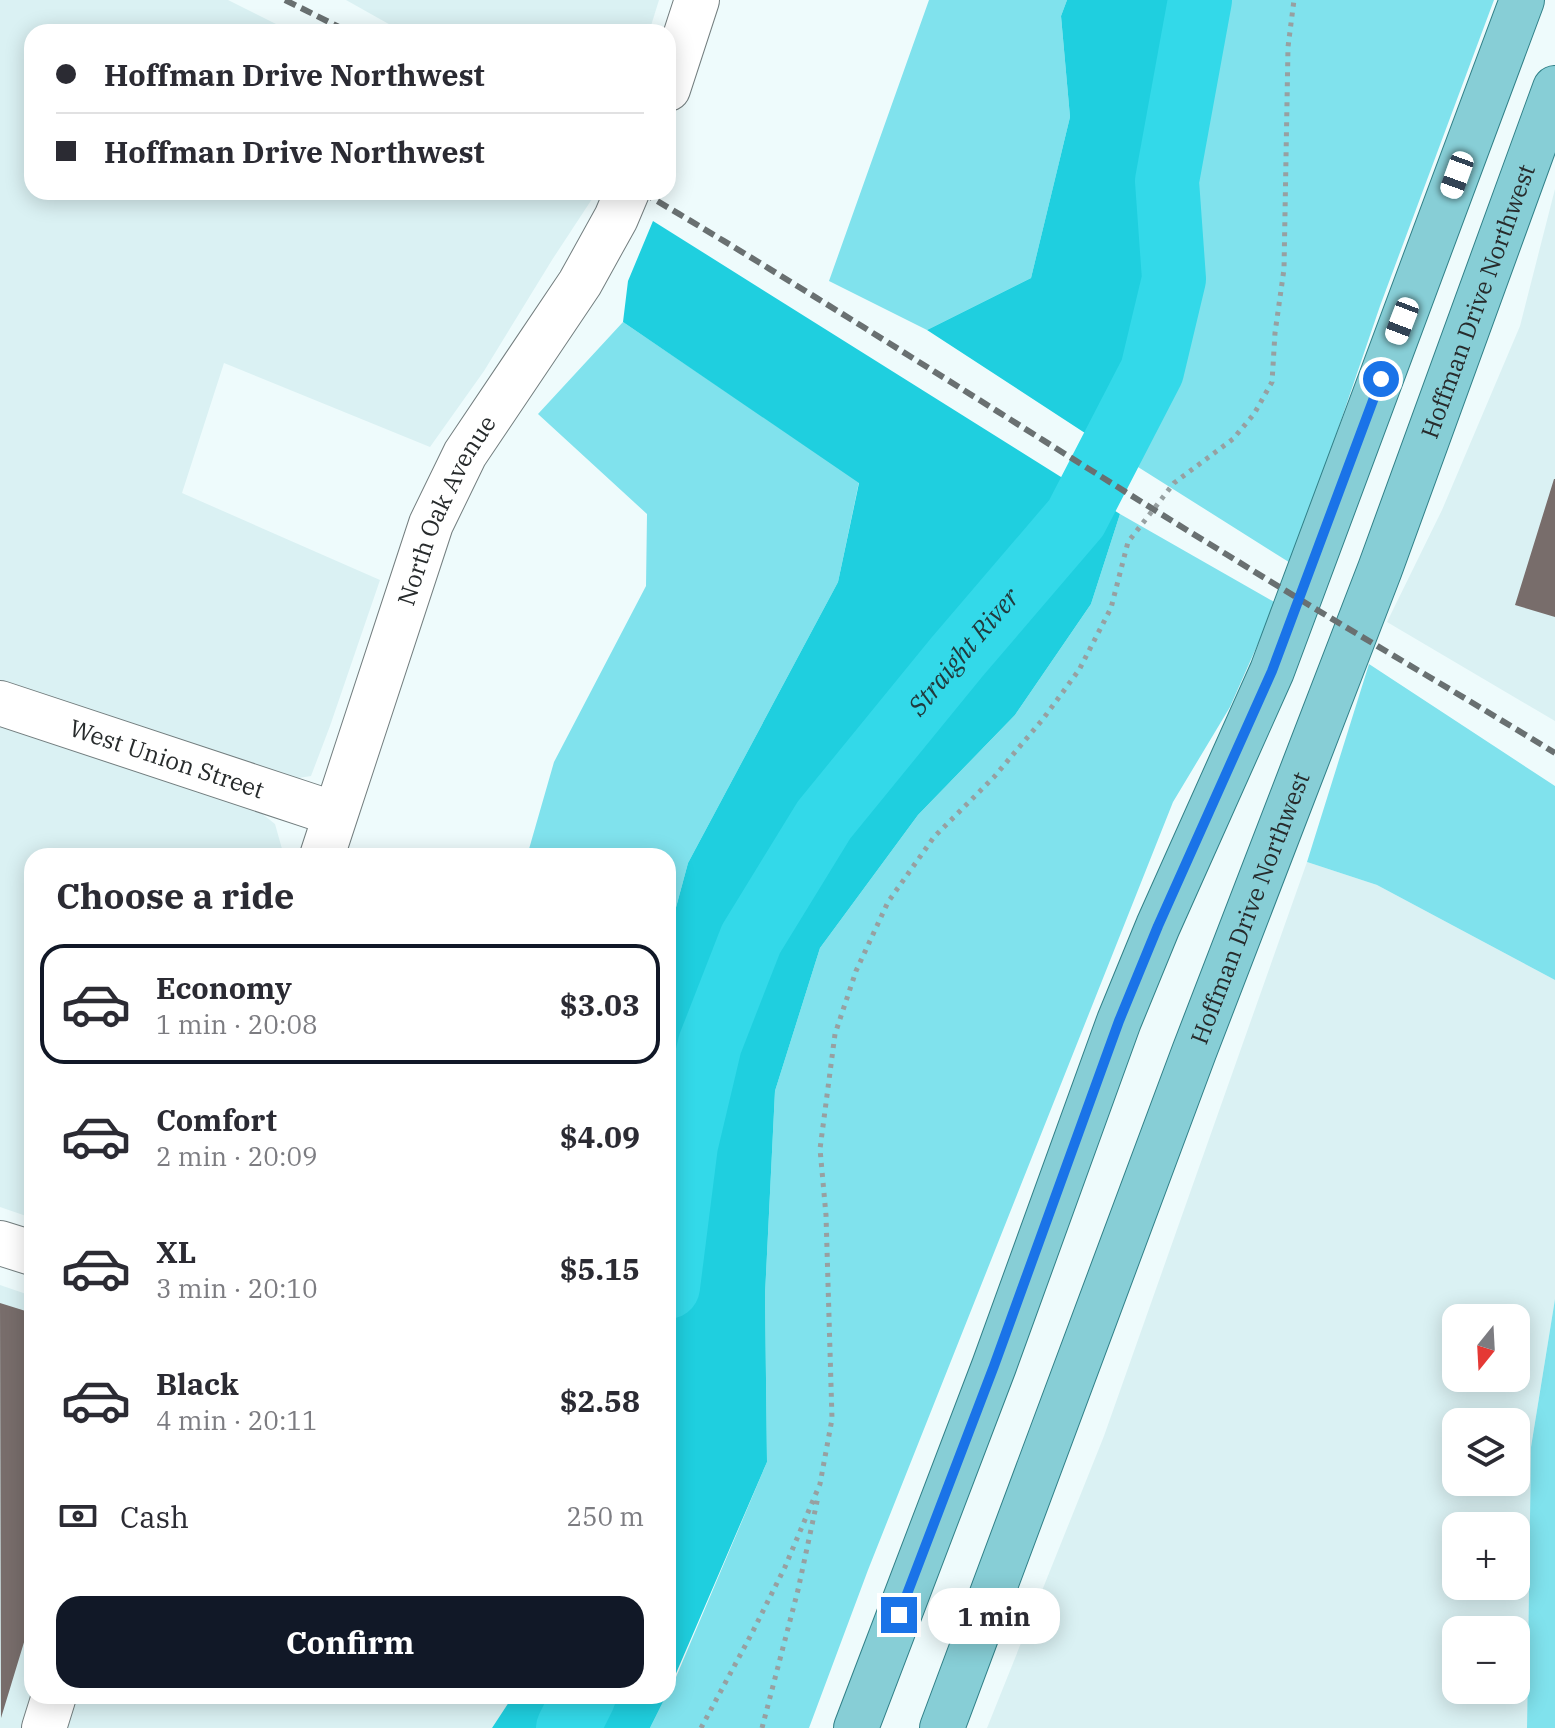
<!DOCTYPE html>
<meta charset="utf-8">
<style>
body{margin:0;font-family:"IBM Plex Serif",serif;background:#f2f2f3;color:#2b2b33;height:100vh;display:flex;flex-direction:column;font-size:30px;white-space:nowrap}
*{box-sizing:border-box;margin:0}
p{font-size:26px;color:#7c7c81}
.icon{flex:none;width:44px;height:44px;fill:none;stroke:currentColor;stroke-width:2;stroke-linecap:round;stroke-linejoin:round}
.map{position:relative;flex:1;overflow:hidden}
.side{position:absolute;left:24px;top:848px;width:652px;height:856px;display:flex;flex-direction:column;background:#fff;border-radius:24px;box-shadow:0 4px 20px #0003}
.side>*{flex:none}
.banner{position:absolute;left:24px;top:24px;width:652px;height:176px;border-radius:24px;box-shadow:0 4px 20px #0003;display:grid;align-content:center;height:176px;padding:0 32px;background:#fff}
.needle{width:52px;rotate:198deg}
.tools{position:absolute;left:1442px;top:1304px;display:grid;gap:16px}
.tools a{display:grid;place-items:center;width:88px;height:88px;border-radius:16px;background:#fff;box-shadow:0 4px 20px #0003;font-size:40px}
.end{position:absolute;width:36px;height:36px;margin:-18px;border:10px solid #1a73e8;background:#fff;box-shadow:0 0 0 4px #fff}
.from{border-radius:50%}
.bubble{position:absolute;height:56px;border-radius:24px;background:#fff;box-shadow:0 4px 20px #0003;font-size:26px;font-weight:800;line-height:56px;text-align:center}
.car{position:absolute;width:24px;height:48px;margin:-24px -12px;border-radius:10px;box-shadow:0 0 6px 2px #0007;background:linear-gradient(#fff 24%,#345 0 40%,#fff 0 76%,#345 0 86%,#fff 0)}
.banner b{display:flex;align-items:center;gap:28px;height:76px;font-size:30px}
.banner b+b{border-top:2px solid #e1e1e2}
.banner i{width:20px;height:20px;background:#2b2b33}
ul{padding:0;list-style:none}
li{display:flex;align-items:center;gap:24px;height:120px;margin:0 16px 12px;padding:0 16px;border:4px solid transparent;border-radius:24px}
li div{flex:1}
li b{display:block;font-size:30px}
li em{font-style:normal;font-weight:800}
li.active{border-color:#111827}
li>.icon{width:72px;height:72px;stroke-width:1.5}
h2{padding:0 32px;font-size:36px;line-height:96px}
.pay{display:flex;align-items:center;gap:20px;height:88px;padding:0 32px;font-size:30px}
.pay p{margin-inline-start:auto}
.action{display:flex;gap:16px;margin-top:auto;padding:16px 32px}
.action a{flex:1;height:92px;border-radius:24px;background:#111827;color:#fff;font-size:32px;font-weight:800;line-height:92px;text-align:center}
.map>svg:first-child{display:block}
.built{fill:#daf1f3;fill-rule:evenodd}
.green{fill:#80e2ed}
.forest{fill:#1fcfdf}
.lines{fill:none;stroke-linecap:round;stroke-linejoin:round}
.river{stroke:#33d9e9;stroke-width:64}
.building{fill:#786d6b}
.minor-casing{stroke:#737e7f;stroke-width:46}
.major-casing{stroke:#318088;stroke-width:46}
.path{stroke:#97a0a1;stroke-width:5;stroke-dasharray:4 6;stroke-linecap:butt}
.minor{stroke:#fff;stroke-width:44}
.major{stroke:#87ced6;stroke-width:44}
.rail{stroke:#697071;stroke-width:6;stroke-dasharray:12 6;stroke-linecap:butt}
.route{stroke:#1a73e8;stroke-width:10}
.labels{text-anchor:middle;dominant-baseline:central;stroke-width:8;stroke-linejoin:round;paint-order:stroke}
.street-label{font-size:24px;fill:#272b2c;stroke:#eefbfc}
.water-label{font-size:26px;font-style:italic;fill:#213a3d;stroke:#eefbfc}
</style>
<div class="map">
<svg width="1555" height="1728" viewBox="0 0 1555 1728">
<rect width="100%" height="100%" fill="#eefbfc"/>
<path class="built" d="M0,0H228L292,32H32V192H588L592,199L552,260L484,371L430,447L224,363L182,493L380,580L330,726L311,776L292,779L0,685Z
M346,0H659L649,32H403Z
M1555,189V721L1387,622L1442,510L1520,326Z
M0,724L256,809L275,824L284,856H32V1218L0,1207Z
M1307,862L1377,885L1555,980V1299L1531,1447L1527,1728H987L1104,1436ZM1456,1318H1516V1378H1456ZM1456,1422H1516V1482H1456ZM1456,1526H1516V1586H1456ZM1456,1630H1516V1690H1456Z
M0,1285L32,1296V1696H513L492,1728H0Z"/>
<path class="green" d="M929,0H1067L1061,16L1070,117L1031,278L927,330L829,281Z
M1200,0H1494L1380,306L1292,564L1111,450L1152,371L1174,279L1167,181Z
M623,322L859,482L838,582L688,863L668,937V856H527L554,762L646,586L647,514L538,414Z
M1120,514L1276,603L1230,707L1173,802L868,1570L809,1728H650L666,1696H668L767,1462L765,1295L775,1091L820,948L918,815L1015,715L1091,604Z
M1369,664L1555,786V980L1377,885L1307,862Z
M1555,1299V1728H1527L1531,1447Z"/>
<path class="forest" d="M1067,0H1200L1167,181L1174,279L1152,371L1111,450L927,330L1031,278L1070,117L1061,16Z
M653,221L1120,514L1091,604L1015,715L918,815L820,948L775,1091L765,1295L767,1462L668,1692V937L688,863L838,582L859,483L623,322L628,281Z
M513,1696H666L650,1728H492Z"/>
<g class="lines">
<g class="river">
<path id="s1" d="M668,1287L686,1145L710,1044L751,939L824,820L957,657L1076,518L1152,371L1174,279L1167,181L1200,0"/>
<path d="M568,1728L584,1696"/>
</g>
</g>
<path class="building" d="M1554,479H1555V617L1515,605Z
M0,1303L32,1313V1440L26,1462L32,1465V1616L1,1718Z"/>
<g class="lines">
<defs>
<g id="minor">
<path d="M668,89L697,0"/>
<path id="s2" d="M0,703L335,814"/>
<path id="s3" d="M322,856L431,524L465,454L580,283L616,218L627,192"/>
<path d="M0,1243L32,1253"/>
<path d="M44,1728L54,1696"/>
</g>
<g id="major">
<path d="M856,1728L994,1366L1119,1021L1158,926L1272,671L1522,0"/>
<path id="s4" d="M942,1728L1194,1052L1380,569L1555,88"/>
</g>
</defs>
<use href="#minor" class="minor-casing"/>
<use href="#major" class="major-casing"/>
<path class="path" d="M701,1728L752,1633L785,1567L820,1484L832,1419L826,1215L820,1149L835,1034L856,971L888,902L934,837L994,777L1043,719L1079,670L1111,608L1128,542L1174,483L1233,439L1254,414L1272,382L1275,333L1284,269L1288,47L1294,0
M762,1728L798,1590L818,1497"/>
<use href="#minor" class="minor"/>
<use href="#major" class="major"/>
<path class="rail" d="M285,0L349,32
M642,192C842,310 1036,438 1234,559C1340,625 1448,687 1555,753"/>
</g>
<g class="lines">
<path class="route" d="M899,1615L994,1366L1119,1021L1158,926L1272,671L1381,379"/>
</g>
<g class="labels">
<g class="street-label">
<text stroke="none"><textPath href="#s4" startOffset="1524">Hoffman Drive Northwest</textPath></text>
<text stroke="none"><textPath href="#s3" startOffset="368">North Oak Avenue</textPath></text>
<text stroke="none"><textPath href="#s2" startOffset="176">West Union Street</textPath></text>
<text stroke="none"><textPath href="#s4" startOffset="876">Hoffman Drive Northwest</textPath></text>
</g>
<g class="water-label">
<text stroke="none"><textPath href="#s1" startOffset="718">Straight River</textPath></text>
</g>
</g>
</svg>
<div class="tools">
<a><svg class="needle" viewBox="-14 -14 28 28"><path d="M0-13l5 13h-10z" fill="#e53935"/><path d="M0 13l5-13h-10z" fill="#7c7c81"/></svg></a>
<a><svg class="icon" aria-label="layers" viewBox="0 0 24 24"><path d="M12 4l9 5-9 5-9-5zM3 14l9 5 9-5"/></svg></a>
<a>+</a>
<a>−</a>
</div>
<i class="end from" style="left:1381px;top:379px"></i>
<i class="end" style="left:899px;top:1615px"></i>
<div class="bubble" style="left:928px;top:1588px;width:132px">1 min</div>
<i class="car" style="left:1457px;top:175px;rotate:200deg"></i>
<i class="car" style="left:1402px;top:321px;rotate:201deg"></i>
<div class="banner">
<b><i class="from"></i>Hoffman Drive Northwest</b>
<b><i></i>Hoffman Drive Northwest</b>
</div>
<section class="side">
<h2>Choose a ride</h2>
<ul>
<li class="active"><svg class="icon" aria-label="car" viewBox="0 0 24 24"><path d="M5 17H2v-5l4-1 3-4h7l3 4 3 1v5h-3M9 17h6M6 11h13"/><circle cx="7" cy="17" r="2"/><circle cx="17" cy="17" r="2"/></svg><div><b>Economy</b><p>1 min · 20:08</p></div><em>$3.03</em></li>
<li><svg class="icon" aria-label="car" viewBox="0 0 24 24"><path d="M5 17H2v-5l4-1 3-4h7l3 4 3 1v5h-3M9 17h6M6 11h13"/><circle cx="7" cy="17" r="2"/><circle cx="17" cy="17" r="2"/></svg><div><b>Comfort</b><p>2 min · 20:09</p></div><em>$4.09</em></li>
<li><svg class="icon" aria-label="car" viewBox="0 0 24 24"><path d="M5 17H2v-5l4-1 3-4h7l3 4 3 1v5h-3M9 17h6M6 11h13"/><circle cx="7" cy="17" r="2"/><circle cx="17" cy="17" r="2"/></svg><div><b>XL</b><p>3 min · 20:10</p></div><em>$5.15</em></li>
<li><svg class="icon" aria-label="car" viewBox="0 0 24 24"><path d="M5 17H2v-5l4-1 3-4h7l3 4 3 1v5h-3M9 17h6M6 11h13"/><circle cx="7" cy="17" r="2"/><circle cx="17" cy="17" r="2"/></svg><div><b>Black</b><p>4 min · 20:11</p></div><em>$2.58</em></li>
</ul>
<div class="pay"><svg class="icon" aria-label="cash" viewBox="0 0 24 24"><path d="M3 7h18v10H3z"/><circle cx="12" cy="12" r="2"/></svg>Cash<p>250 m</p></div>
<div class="action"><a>Confirm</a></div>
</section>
</div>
